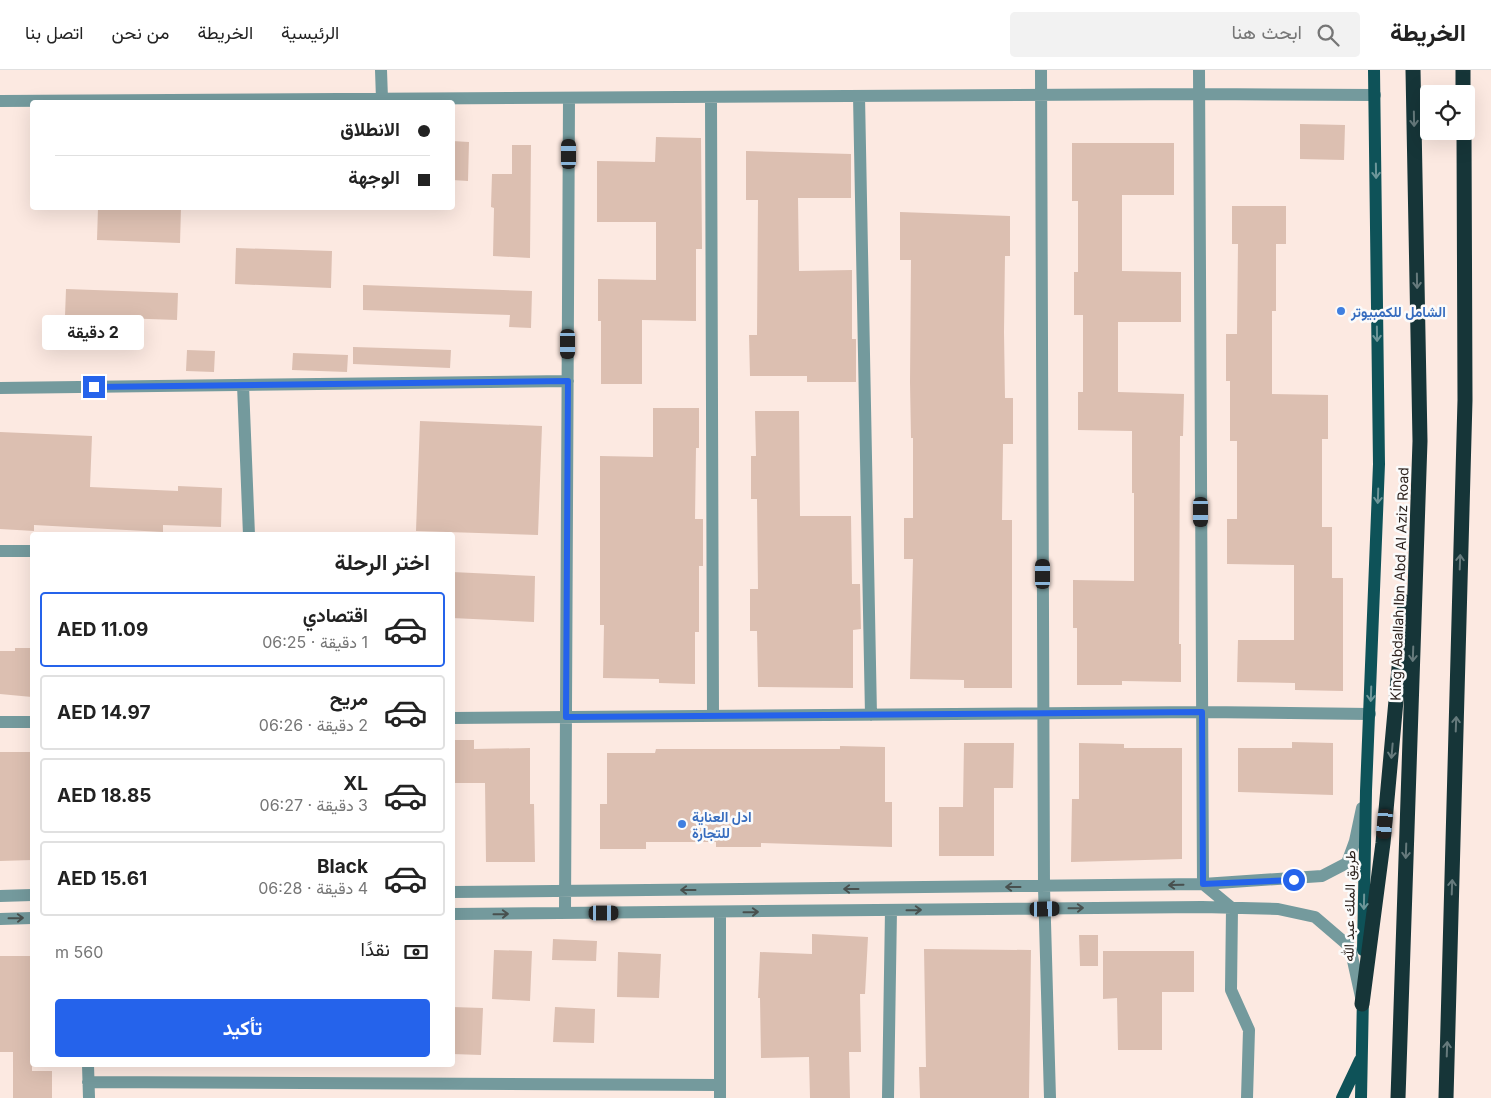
<!DOCTYPE html>
<html lang="ar">
<meta charset="utf-8">
<style>
body{margin:0;font-family:Inter,Vazirmatn,sans-serif;background:#f2f2f2;color:#222;direction:rtl;height:100vh;display:flex;flex-direction:column;font-size:19px;white-space:nowrap}
*{box-sizing:border-box;margin:0}
p{font-size:16px;color:#767676}
.icon{flex:none;width:28px;height:28px;fill:none;stroke:currentColor;stroke-width:2;stroke-linecap:round;stroke-linejoin:round}
.map{position:relative;flex:1;overflow:hidden;direction:ltr}
.drawer{position:absolute;left:30px;top:462px;width:425px;height:535px;display:flex;flex-direction:column;background:#fff;border-radius:5px;box-shadow:0 5px 20px #0002;direction:rtl}
.drawer>*{flex:none}
.top-card{position:absolute;left:30px;top:30px;width:425px;height:110px;border-radius:5px;box-shadow:0 5px 20px #0002;direction:rtl;display:grid;align-content:center;height:110px;padding:0 25px;background:#fff}
.controls{position:absolute;left:1420px;top:15px;display:grid;gap:10px}
.controls a{display:grid;place-items:center;width:55px;height:55px;border-radius:5px;background:#fff;box-shadow:0 5px 20px #0002;font-size:25px}
.end{position:absolute;width:22px;height:22px;margin:-11px;border:6px solid #2563eb;background:#fff;box-shadow:0 0 0 2px #fff}
.from{border-radius:50%}
.bubble{position:absolute;height:35px;border-radius:5px;background:#fff;box-shadow:0 5px 20px #0002;font-size:16px;font-weight:700;line-height:35px;text-align:center;direction:rtl}
.car{position:absolute;width:15px;height:30px;margin:-15px -8px;border-radius:6px;box-shadow:0 0 4px 1px #0007;background:linear-gradient(#222 24%,#8ab4d8 0 40%,#222 0 76%,#8ab4d8 0 86%,#222 0)}
.top-card b{display:flex;align-items:center;gap:18px;height:48px;font-size:19px}
.top-card b+b{border-top:1px solid #e0e0e0}
.top-card i{width:12px;height:12px;background:#222}
ul{padding:0;list-style:none}
li{display:flex;align-items:center;gap:15px;height:75px;margin:0 10px 8px;padding:0 15px;border:2px solid #e0e0e0;border-radius:5px}
li div{flex:1}
li b{display:block;font-size:19px}
li em{font-style:normal;font-weight:700}
li.on{border-color:#2563eb}
li>.icon{width:45px;height:45px;stroke-width:1.5}
h2{padding:0 25px;font-size:22px;line-height:60px}
.pay{display:flex;align-items:center;gap:12px;height:55px;padding:0 25px;font-size:19px}
.pay p{margin-inline-start:auto}
.button{display:flex;gap:10px;margin-top:auto;padding:10px 25px}
.button a{flex:1;height:58px;border-radius:5px;background:#2563eb;color:#fff;font-size:20px;font-weight:700;line-height:58px;text-align:center}
header{display:flex;align-items:center;gap:30px;box-sizing:border-box;height:70px;padding:0 25px;background:#fff;border-bottom:1px solid #e0e0e0}
header strong{font-size:24px}
nav{display:flex;gap:28px;margin-inline-start:auto;font-size:18px}
.search{width:350px;height:45px;background:#f2f2f2;display:flex;align-items:center;gap:12px;box-sizing:border-box;padding:0 18px;border-radius:5px;color:#767676;font-size:19px}
.map>svg:first-child{display:block}
.building{fill:#dcbfb1}
.lines{fill:none;stroke-linecap:round;stroke-linejoin:round}
.minor{stroke:#749a9d;stroke-width:12}
.primary{stroke:#0e5258;stroke-width:12}
.motorway{stroke:#163538;stroke-width:15}
.oneway{stroke:#667a7c}
.oneway2{stroke:#6d9699}
.oneway3{stroke:#48504e}
.route{stroke:#2563eb;stroke-width:6}
.shop-dot{fill:#3f7fe0;stroke:#fbfbfb;stroke-width:2}
.labels{text-anchor:middle;dominant-baseline:central;stroke-width:5;stroke-linejoin:round;paint-order:stroke}
.shop-label{font-size:14px;font-weight:bold;fill:#366cbe;stroke:#fbfbfb;text-anchor:start}
.street-label{font-size:14px;fill:#2a1f1a;stroke:#fbfbfb}
</style>
<header>
<strong>الخريطة</strong>
<div class="search"><svg class="icon" aria-label="search" viewBox="0 0 24 24"><circle cx="10" cy="10" r="6"/><path d="M15 15l6 6"/></svg>ابحث هنا</div>
<nav><a>الرئيسية</a><a>الخريطة</a><a>من نحن</a><a>اتصل بنا</a></nav>
</header>
<div class="map">
<svg width="1491" height="1028" viewBox="0 0 1491 1028">
<rect width="100%" height="100%" fill="#fce9e1"/>
<path class="building" d="M1300,54L1345,55L1344,90L1300,89Z
M656,67L701,68L702,179H696V251L642,250V314H601V251H598V209L656,210V152H597V91L655,92Z
M452,71L469,72L468,111L452,110Z
M1072,73H1174V125H1122V201L1181,202V252H1118V322L1184,324L1183,366H1180L1179,574H1181V612L1122,611V615H1077V558H1073V510L1134,511V423H1132V361L1078,360V322H1083V245H1074V202H1078V131H1072Z
M512,75H531L530,188L493,186L494,138L491,137L492,104H512Z
M746,81L851,84V128H798L799,201L852,200V269H856V312H807V306H750L749,265H757L758,130H746Z
M1232,136H1286V174H1276V241H1272V324L1328,325V369H1322V457H1332V508H1343V621L1295,620V613L1237,612L1238,570H1294V495L1227,494V449H1237V371H1230V311H1226V264H1237L1238,174H1232Z
M98,138H181L180,173L97,170Z
M900,142L1010,146V186H1005L1004,262L1005,328H1013V374H1003L1002,450H1012V618H964V610L910,609L913,489H904V448H913V368H911L910,312L911,190H900Z
M236,178L332,181L331,218L235,214Z
M363,215L532,221L531,258L509,257L510,245L363,240Z
M66,219L178,223L177,250L65,246Z
M353,277L451,280L450,298L353,294Z
M187,280L215,281L214,302L186,301Z
M293,283L348,285L347,302L292,300Z
M653,338H699V378H696L695,449H703V496H699V562H695V614L659,613V609L603,608L604,555H600V386L653,387Z
M755,341H799L800,446H851L852,514H860L861,559L853,560V618L758,617L757,561H750V519H758L757,429H751V386H756Z
M420,351L542,356L538,465L416,461Z
M0,362L92,366L90,417L178,421V416L222,418L221,457L163,455V462L34,455V461L0,459Z
M452,502L535,506L534,552L452,548Z
M15,578H32V627L0,624V581H15Z
M452,670H474V679L530,678V734H534L535,792H486L485,713H452Z
M1292,672L1333,673V725L1238,722V678H1292Z
M964,673H1014L1013,718H994V786H939V737H963Z
M1079,673L1124,674V678H1182V789L1071,792L1072,729H1079Z
M840,676L885,677V732H892V777L761,773V777H716V772H646V779H600V734H607V683H655L656,679H840Z
M0,682H32V790L0,791Z
M812,864L868,867L865,924H860L861,982H849L850,1028H810L809,987L761,988L760,928H758L760,882L812,884Z
M1079,865H1098V896H1080Z
M553,869L597,871L596,891L552,890Z
M924,879L1031,880L1029,1028H920L919,997H926Z
M494,880L532,881L530,931L492,929Z
M1103,881H1194V922H1162V980H1118L1117,928L1103,929Z
M618,882L661,884L659,928L617,927Z
M0,886H32V1001H52V1028H13V982H0Z
M452,937L483,938L481,985L452,984Z
M555,937L595,939L594,973L553,972Z"/>
<g class="lines">
<path class="minor" d="M381,0L382,29
M1041,0L1044,817L1050,1028
M1199,0L1203,814L1232,838L1231,920L1249,960L1247,1028
M859,26L871,645
M711,27L713,646
M0,31L1199,24L1375,25
M243,315L249,465
M0,318L568,311
M0,481H32
M452,648L1202,642L1370,644
M0,652H32
M452,822L1203,814L1322,806L1347,793L1355,771L1362,738
M0,826L32,825
M565,843L569,28
M452,844L1202,837L1278,839L1315,847L1350,877L1361,927
M0,849L32,848
M88,995L89,1028
M88,1012L720,1015
M720,1028V842
M888,1028L891,840"/>
<path class="primary" d="M1363,880L1366,721L1379,394L1374,0
M1342,1028L1360,990
M1361,1028L1363,925"/>
<path class="motorway" d="M1463,0V24
M1362,934L1383,773L1405,532
M1398,1028L1420,371L1413,0
M1446,1028L1465,330L1464,61"/>
</g>
<defs><path id="oneway-shaft" d="M-6 0H5M1.5-3L5.5 0L1.5 3" fill="none" stroke-width="1.6" stroke-linecap="round" stroke-linejoin="round" transform="scale(1.25)"/></defs>
<g class="oneway">
<use href="#oneway-shaft" transform="translate(1414 49) rotate(89)"/>
<use href="#oneway-shaft" transform="translate(1417 211) rotate(89)"/>
<use href="#oneway-shaft" transform="translate(1460 492) rotate(-88)"/>
<use href="#oneway-shaft" transform="translate(1413 584) rotate(92)"/>
<use href="#oneway-shaft" transform="translate(1456 654) rotate(-88)"/>
<use href="#oneway-shaft" transform="translate(1392 681) rotate(95)"/>
<use href="#oneway-shaft" transform="translate(1406 781) rotate(92)"/>
<use href="#oneway-shaft" transform="translate(1452 817) rotate(-88)"/>
<use href="#oneway-shaft" transform="translate(1447 979) rotate(-88)"/>
</g>
<g class="oneway2">
<use href="#oneway-shaft" transform="translate(1376 101) rotate(89)"/>
<use href="#oneway-shaft" transform="translate(1377 264) rotate(89)"/>
<use href="#oneway-shaft" transform="translate(1378 426) rotate(92)"/>
<use href="#oneway-shaft" transform="translate(1371 624) rotate(92)"/>
<use href="#oneway-shaft" transform="translate(1364 832) rotate(91)"/>
</g>
<g class="oneway3">
<use href="#oneway-shaft" transform="translate(1176 815) rotate(179)"/>
<use href="#oneway-shaft" transform="translate(1013 817) rotate(180)"/>
<use href="#oneway-shaft" transform="translate(851 819) rotate(180)"/>
<use href="#oneway-shaft" transform="translate(688 820) rotate(180)"/>
<use href="#oneway-shaft" transform="translate(1076 838) rotate(-1)"/>
<use href="#oneway-shaft" transform="translate(914 840) rotate(-1)"/>
<use href="#oneway-shaft" transform="translate(751 842) rotate(-1)"/>
<use href="#oneway-shaft" transform="translate(501 844) rotate(-1)"/>
<use href="#oneway-shaft" transform="translate(16 848) rotate(-1)"/>
</g>
<g class="lines">
<path class="route" d="M94,317L568,311L566,647L1202,642L1203,814L1294,810"/>
</g>
<g class="shop-dot">
<circle cx="1341" cy="241" r="5"/>
<circle cx="682" cy="754" r="5"/>
</g>
<g class="labels">
<g class="shop-label">
<text x="1351" y="241">الشامل للكمبيوتر</text>
<text x="692" y="746">ادل العناية<tspan x="692" dy="16">للتجارة</tspan></text>
</g>
<g class="street-label">
<text transform="translate(1399 514) rotate(-88)">King Abdallah Ibn Abd Al Aziz Road</text>
<text transform="translate(1349 836) rotate(-89)">طريق الملك عبد الله</text>
</g>
</g>
</svg>
<div class="controls">
<a><svg class="icon" aria-label="locate" viewBox="0 0 24 24"><circle cx="12" cy="12" r="6"/><path d="M12 2v4M12 18v4M2 12h4M18 12h4"/></svg></a>
</div>
<i class="end from" style="left:1294px;top:810px"></i>
<i class="end" style="left:94px;top:317px"></i>
<div class="bubble" style="left:42px;top:245px;width:102px">2 دقيقة</div>
<i class="car" style="left:569px;top:84px;rotate:0deg"></i>
<i class="car" style="left:568px;top:274px;rotate:180deg"></i>
<i class="car" style="left:1201px;top:442px;rotate:180deg"></i>
<i class="car" style="left:1043px;top:504px;rotate:0deg"></i>
<i class="car" style="left:1385px;top:754px;rotate:185deg"></i>
<i class="car" style="left:1045px;top:839px;rotate:89deg"></i>
<i class="car" style="left:604px;top:843px;rotate:90deg"></i>
<div class="top-card">
<b><i class="from"></i>الانطلاق</b>
<b><i></i>الوجهة</b>
</div>
<section class="drawer">
<h2>اختر الرحلة</h2>
<ul>
<li class="on"><svg class="icon" aria-label="car" viewBox="0 0 24 24"><path d="M5 17H2v-5l4-1 3-4h7l3 4 3 1v5h-3M9 17h6M6 11h13"/><circle cx="7" cy="17" r="2"/><circle cx="17" cy="17" r="2"/></svg><div><b>اقتصادي</b><p>1 دقيقة · 06:25</p></div><em>AED 11.09</em></li>
<li><svg class="icon" aria-label="car" viewBox="0 0 24 24"><path d="M5 17H2v-5l4-1 3-4h7l3 4 3 1v5h-3M9 17h6M6 11h13"/><circle cx="7" cy="17" r="2"/><circle cx="17" cy="17" r="2"/></svg><div><b>مريح</b><p>2 دقيقة · 06:26</p></div><em>AED 14.97</em></li>
<li><svg class="icon" aria-label="car" viewBox="0 0 24 24"><path d="M5 17H2v-5l4-1 3-4h7l3 4 3 1v5h-3M9 17h6M6 11h13"/><circle cx="7" cy="17" r="2"/><circle cx="17" cy="17" r="2"/></svg><div><b>XL</b><p>3 دقيقة · 06:27</p></div><em>AED 18.85</em></li>
<li><svg class="icon" aria-label="car" viewBox="0 0 24 24"><path d="M5 17H2v-5l4-1 3-4h7l3 4 3 1v5h-3M9 17h6M6 11h13"/><circle cx="7" cy="17" r="2"/><circle cx="17" cy="17" r="2"/></svg><div><b>Black</b><p>4 دقيقة · 06:28</p></div><em>AED 15.61</em></li>
</ul>
<div class="pay"><svg class="icon" aria-label="cash" viewBox="0 0 24 24"><path d="M3 7h18v10H3z"/><circle cx="12" cy="12" r="2"/></svg>نقدًا<p>560 m</p></div>
<div class="button"><a>تأكيد</a></div>
</section>
</div>
